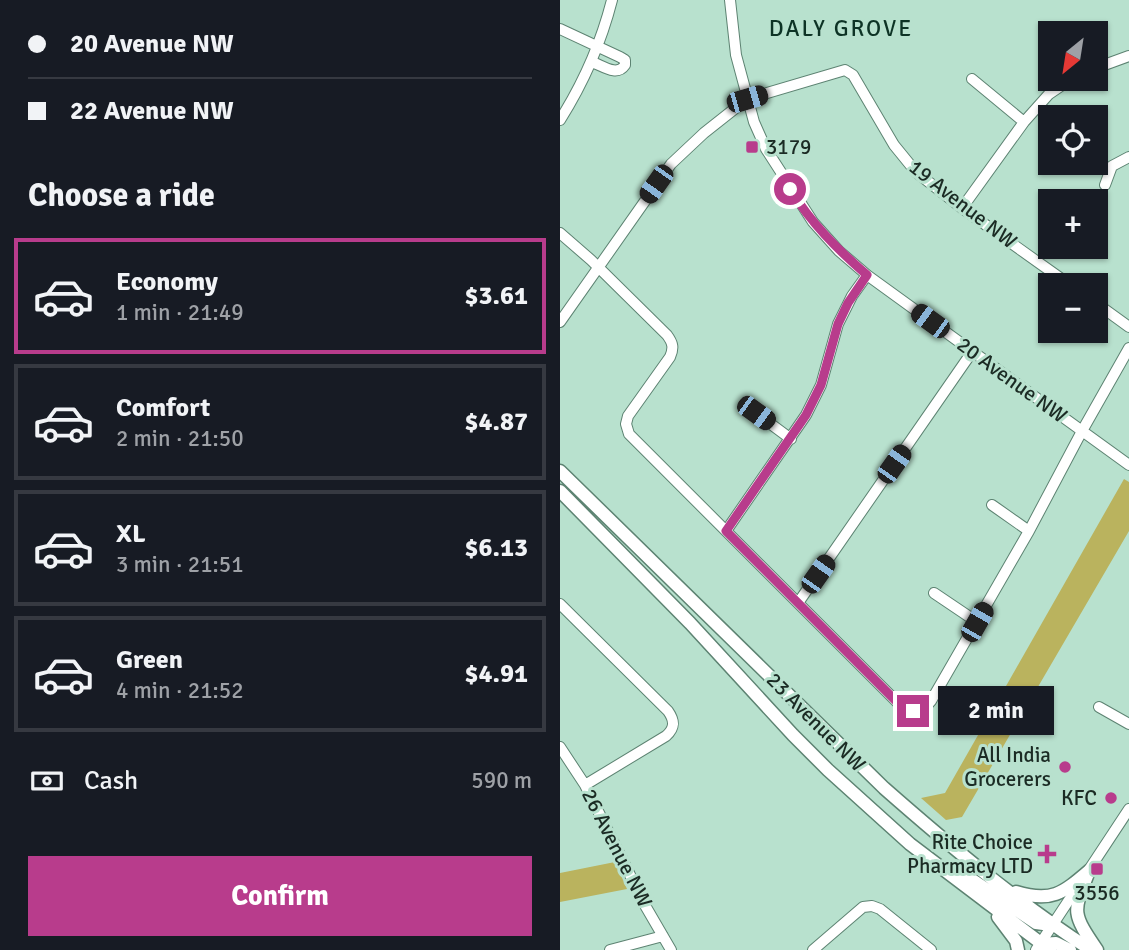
<!DOCTYPE html>
<meta charset="utf-8">
<style>
body{margin:0;font-family:Signika,sans-serif;background:#242831;color:#f1f3f6;height:100vh;display:flex;flex-direction:column;font-size:26px;white-space:nowrap}
*{box-sizing:border-box;margin:0}
p{font-size:23px;color:#9ea1a6}
.icon{flex:none;width:38px;height:38px;fill:none;stroke:currentColor;stroke-width:2;stroke-linecap:round;stroke-linejoin:round}
.map{position:relative;flex:1;overflow:hidden}
.sheet{display:flex;flex-direction:column;background:#171b24;width:560px}
.sheet>*{flex:none}
.hud{display:grid;align-content:center;height:154px;padding:0 28px;background:#171b24}
.needle{width:46px;rotate:210deg}
.buttons{position:absolute;left:478px;top:21px;display:grid;gap:14px}
.buttons a{display:grid;place-items:center;width:70px;height:70px;border-radius:0px;background:#171b24;box-shadow:0 2px 5px #0004;font-size:35px}
.end{position:absolute;width:32px;height:32px;margin:-16px;border:9px solid #b83c8c;background:#fff;box-shadow:0 0 0 4px #fff}
.from{border-radius:50%}
.bubble{position:absolute;height:49px;border-radius:0px;background:#171b24;box-shadow:0 2px 5px #0004;font-size:23px;font-weight:700;line-height:49px;text-align:center}
.car{position:absolute;width:21px;height:42px;margin:-21px -10px;border-radius:9px;box-shadow:0 0 5px 2px #0007;background:linear-gradient(#222 24%,#8ab4d8 0 40%,#222 0 76%,#8ab4d8 0 86%,#222 0)}
.hud b{display:flex;align-items:center;gap:24px;height:66px;font-size:26px}
.hud b+b{border-top:2px solid #363941}
.hud i{width:18px;height:18px;background:#f1f3f6}
ul{padding:0;list-style:none}
li{display:flex;align-items:center;gap:21px;height:116px;margin:0 14px 10px;padding:0 14px;border:4px solid #363941;border-radius:0px}
li div{flex:1}
li b{display:block;font-size:26px}
li em{font-style:normal;font-weight:700}
li.selected{border-color:#b83c8c}
li>.icon{width:63px;height:63px;stroke-width:1.5}
h2{padding:0 28px;font-size:32px;line-height:84px}
.pay{display:flex;align-items:center;gap:18px;height:77px;padding:0 28px;font-size:26px}
.pay p{margin-inline-start:auto}
.cta{display:flex;gap:14px;margin-top:auto;padding:14px 28px}
.cta a{flex:1;height:80px;border-radius:0px;background:#b83c8c;color:#fff;font-size:28px;font-weight:700;line-height:80px;text-align:center}
main{display:flex;flex:1;min-height:0}
.map>svg:first-child{display:block}
.green{fill:#bab35e}
.lines{fill:none;stroke-linecap:round;stroke-linejoin:round}
.minor-casing{stroke:#5d8372;stroke-width:12}
.major-casing{stroke:#5d8372;stroke-width:15}
.minor{stroke:#fff;stroke-width:10}
.major{stroke:#fff;stroke-width:12}
.route{stroke:#b83c8c;stroke-width:9}
.poi-dot{fill:#b83c8c;stroke:#b8e1ce;stroke-width:2.5}
.labels{text-anchor:middle;dominant-baseline:central;stroke-width:6;stroke-linejoin:round;paint-order:stroke}
.poi-label{font-size:21px;fill:#1b2b24;stroke:#b8e1ce;text-anchor:end}
.street-label{font-size:21px;fill:#1b2b24;stroke:#b8e1ce}
.neighbourhood-label{font-size:23px;letter-spacing:2px;fill:#0d3325;stroke:#b8e1ce}
</style>
<main>
<section class="sheet">
<div class="hud">
<b><i class="from"></i>20 Avenue NW</b>
<b><i></i>22 Avenue NW</b>
</div>
<h2>Choose a ride</h2>
<ul>
<li class="selected"><svg class="icon" aria-label="car" viewBox="0 0 24 24"><path d="M5 17H2v-5l4-1 3-4h7l3 4 3 1v5h-3M9 17h6M6 11h13"/><circle cx="7" cy="17" r="2"/><circle cx="17" cy="17" r="2"/></svg><div><b>Economy</b><p>1 min · 21:49</p></div><em>$3.61</em></li>
<li><svg class="icon" aria-label="car" viewBox="0 0 24 24"><path d="M5 17H2v-5l4-1 3-4h7l3 4 3 1v5h-3M9 17h6M6 11h13"/><circle cx="7" cy="17" r="2"/><circle cx="17" cy="17" r="2"/></svg><div><b>Comfort</b><p>2 min · 21:50</p></div><em>$4.87</em></li>
<li><svg class="icon" aria-label="car" viewBox="0 0 24 24"><path d="M5 17H2v-5l4-1 3-4h7l3 4 3 1v5h-3M9 17h6M6 11h13"/><circle cx="7" cy="17" r="2"/><circle cx="17" cy="17" r="2"/></svg><div><b>XL</b><p>3 min · 21:51</p></div><em>$6.13</em></li>
<li><svg class="icon" aria-label="car" viewBox="0 0 24 24"><path d="M5 17H2v-5l4-1 3-4h7l3 4 3 1v5h-3M9 17h6M6 11h13"/><circle cx="7" cy="17" r="2"/><circle cx="17" cy="17" r="2"/></svg><div><b>Green</b><p>4 min · 21:52</p></div><em>$4.91</em></li>
</ul>
<div class="pay"><svg class="icon" aria-label="cash" viewBox="0 0 24 24"><path d="M3 7h18v10H3z"/><circle cx="12" cy="12" r="2"/></svg>Cash<p>590 m</p></div>
<div class="cta"><a>Confirm</a></div>
</section>
<div class="map">
<svg width="569" height="950" viewBox="0 0 569 950">
<rect width="100%" height="100%" fill="#b8e1ce"/>
<path class="green" d="M564,479L569,482V531L402,817L386,820L361,798L385,793Z
M55,862L67,889L0,902V873Z"/>
<g class="lines">
<defs>
<path id="minor" d="M170,0L176,55L194,122L206,149L253,222L279,251L307,275L569,465
M0,29L60,57L65,60V65C57,77 43,66 32,62
M536,68L569,56
M412,79L464,122
M0,120C24,82 41,43 52,0
M545,185L552,166L569,157
M402,208L464,122L489,94L511,79
M0,233L31,260L107,335C113,343 114,348 110,357L68,416L66,424L69,434L338,703C350,713 361,714 371,701L469,531L522,431L569,348
M536,303L569,327
M0,322L111,164L144,133L187,99L285,70L293,75L334,145L356,172L402,208L510,285
M196,413L231,439
M432,505L469,531
M166,531L246,415L261,385L278,324L292,296L307,275
M374,593L417,622
M238,603L412,352
M0,604L108,711C115,721 115,728 106,736L25,785
M539,707L569,724
M0,747L25,785L86,907L111,950
M50,950L103,936
M253,950L303,907L312,906L320,909L371,950
M476,950L569,809"/>
<path id="major" d="M0,471L324,788C390,846 457,902 531,950
M0,491L130,623L233,735L268,770L350,844L490,950
M399,871L476,923L491,925
M529,871C513,912 511,912 537,950
M456,892C492,903 503,893 530,870
M438,917L456,941L458,950
M481,944L496,943L510,950"/>
</defs>
<use href="#minor" class="minor-casing"/>
<use href="#major" class="major-casing"/>
<use href="#minor" class="minor"/>
<use href="#major" class="major"/>
</g>
<g class="lines">
<path class="route" d="M230,189C251,223 277,249 307,275L288,303L278,324L261,385L246,415L166,531L343,708L353,711"/>
</g>
<g class="poi-dot">
<rect x="185" y="140" width="14" height="14" rx="3.5"/>
<circle cx="505" cy="767" r="7"/>
<circle cx="551" cy="798" r="7"/>
<path d="M483.5 843.5h7v7h7v7h-7v7h-7v-7h-7v-7h7z"/>
<rect x="530" y="862" width="14" height="14" rx="3.5"/>
</g>
<g class="labels">
<g class="poi-label">
<text x="206" y="147" text-anchor="start">3179</text>
<text x="491" y="755">All India<tspan x="491" dy="24">Grocerers</tspan></text>
<text x="537" y="798">KFC</text>
<text x="473" y="842">Rite Choice<tspan x="473" dy="24">Pharmacy LTD</tspan></text>
<text x="537" y="893" text-anchor="middle">3556</text>
</g>
<g class="street-label">
<text transform="translate(403 204) rotate(38)">19 Avenue NW</text>
<text transform="translate(452 380) rotate(36)">20 Avenue NW</text>
<text transform="translate(256 722) rotate(45)">23 Avenue NW</text>
<text transform="translate(57 848) rotate(63)">26 Avenue NW</text>
</g>
<g class="neighbourhood-label">
<text x="281" y="28">DALY GROVE</text>
</g>
</g>
</svg>
<div class="buttons">
<a><svg class="needle" viewBox="-14 -14 28 28"><path d="M0-13l5 13h-10z" fill="#e53935"/><path d="M0 13l5-13h-10z" fill="#9ea1a6"/></svg></a>
<a><svg class="icon" aria-label="locate" viewBox="0 0 24 24"><circle cx="12" cy="12" r="6"/><path d="M12 2v4M12 18v4M2 12h4M18 12h4"/></svg></a>
<a>+</a>
<a>−</a>
</div>
<i class="end from" style="left:230px;top:189px"></i>
<i class="end" style="left:353px;top:711px"></i>
<div class="bubble" style="left:378px;top:686px;width:116px">2 min</div>
<i class="car" style="left:187px;top:99px;rotate:74deg"></i>
<i class="car" style="left:96px;top:184px;rotate:215deg"></i>
<i class="car" style="left:370px;top:321px;rotate:306deg"></i>
<i class="car" style="left:196px;top:413px;rotate:126deg"></i>
<i class="car" style="left:334px;top:464px;rotate:35deg"></i>
<i class="car" style="left:258px;top:574px;rotate:35deg"></i>
<i class="car" style="left:417px;top:622px;rotate:30deg"></i>
</div>
</main>
